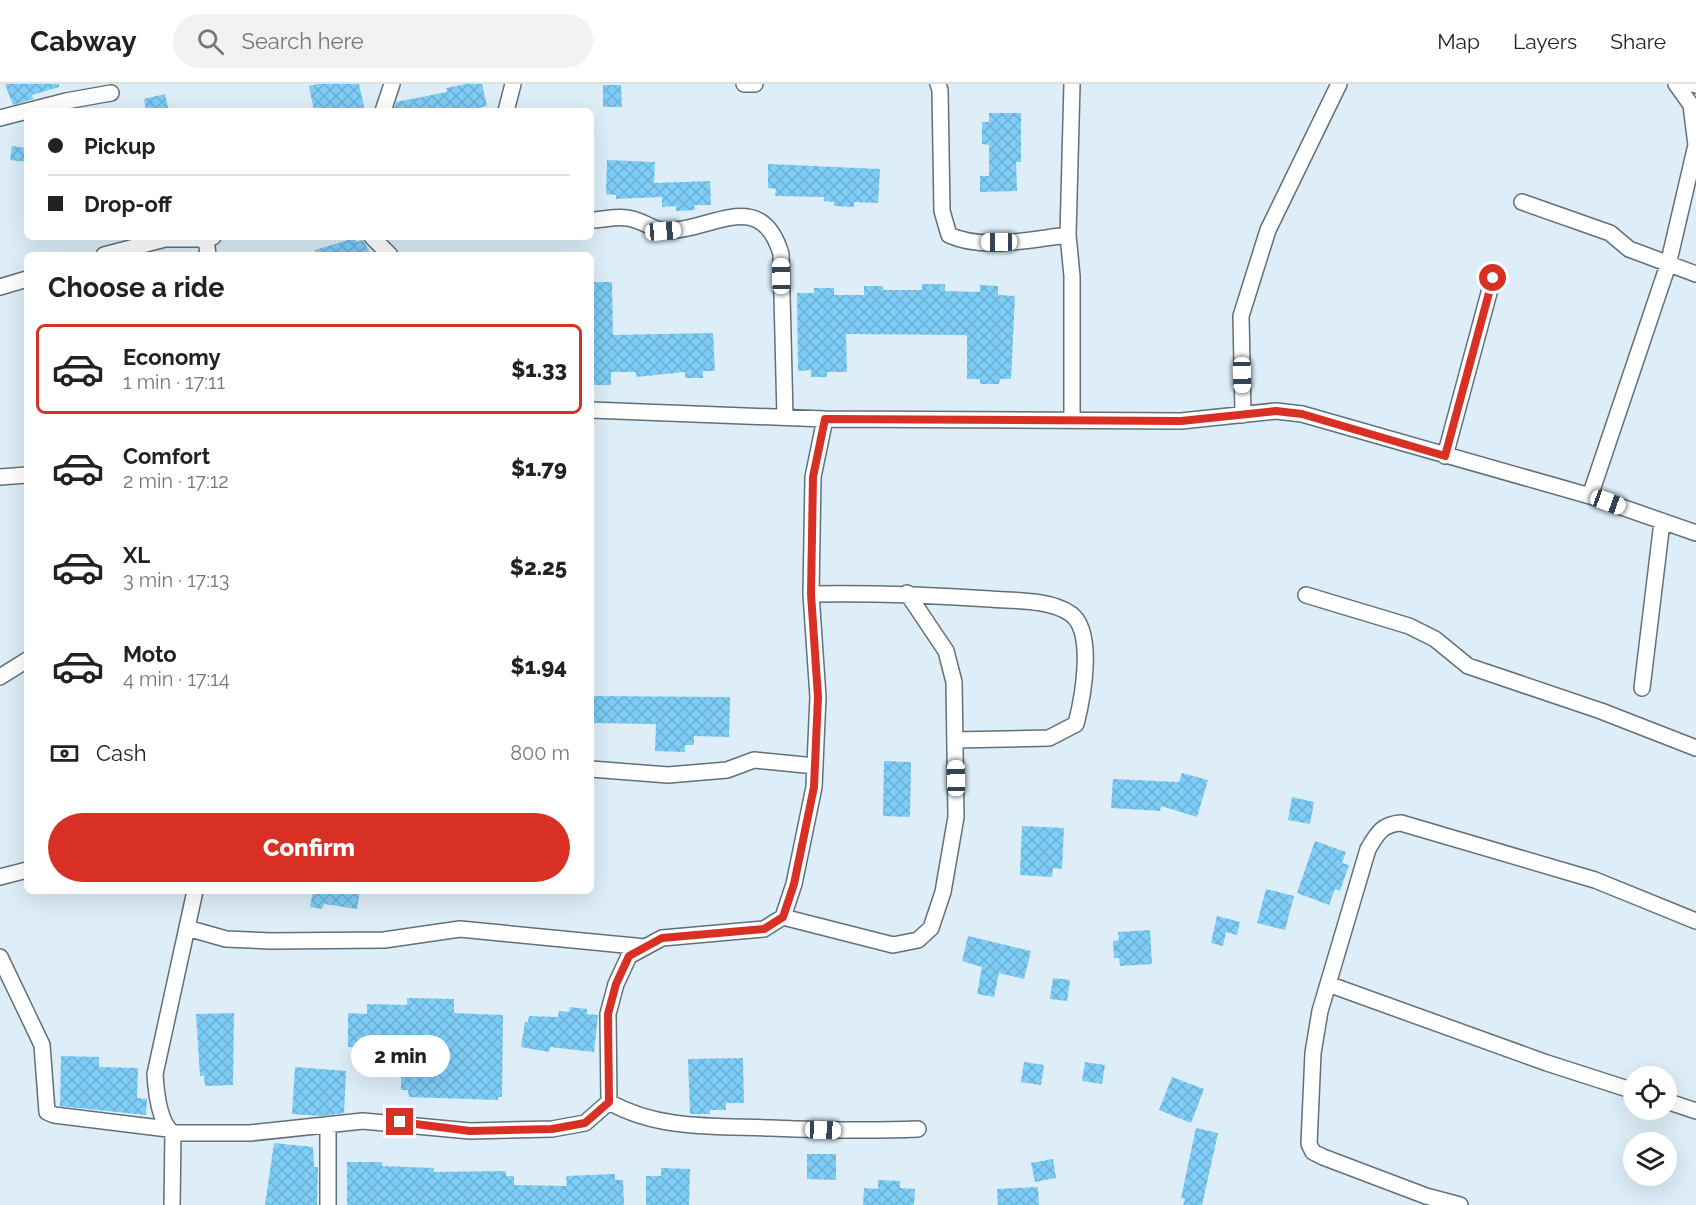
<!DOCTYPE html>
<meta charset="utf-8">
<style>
body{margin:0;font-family:Raleway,sans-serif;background:#f2f2f2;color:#222;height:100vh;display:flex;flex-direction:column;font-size:22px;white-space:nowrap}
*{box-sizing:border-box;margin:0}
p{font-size:20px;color:#767676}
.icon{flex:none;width:33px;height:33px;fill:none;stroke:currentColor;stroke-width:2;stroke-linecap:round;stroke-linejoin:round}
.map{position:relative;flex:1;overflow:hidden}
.panel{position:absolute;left:24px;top:168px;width:570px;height:642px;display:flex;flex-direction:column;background:#fff;border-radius:9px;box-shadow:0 6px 24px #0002}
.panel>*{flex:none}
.top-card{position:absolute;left:24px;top:24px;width:570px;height:132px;border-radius:9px;box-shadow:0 6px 24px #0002;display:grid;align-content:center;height:132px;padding:0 24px;background:#fff}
.tools{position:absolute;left:1623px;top:982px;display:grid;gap:12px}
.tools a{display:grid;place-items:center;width:54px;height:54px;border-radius:50%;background:#fff;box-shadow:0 6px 24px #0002;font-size:30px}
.end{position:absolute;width:27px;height:27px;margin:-14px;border:8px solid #d93025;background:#fff;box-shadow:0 0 0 3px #fff}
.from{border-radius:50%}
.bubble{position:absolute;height:42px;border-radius:21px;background:#fff;box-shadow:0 6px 24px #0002;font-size:20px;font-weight:800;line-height:42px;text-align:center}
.car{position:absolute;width:18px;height:36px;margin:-18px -9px;border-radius:8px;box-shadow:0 0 4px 2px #0007;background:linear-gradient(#fff 24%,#345 0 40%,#fff 0 76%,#345 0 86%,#fff 0)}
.top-card b{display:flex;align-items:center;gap:21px;height:57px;font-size:22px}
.top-card b+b{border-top:2px solid #e0e0e0}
.top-card i{width:15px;height:15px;background:#222}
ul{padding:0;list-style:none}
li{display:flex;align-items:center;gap:18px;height:90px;margin:0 12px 9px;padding:0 12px;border:3px solid transparent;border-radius:9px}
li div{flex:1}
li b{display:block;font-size:22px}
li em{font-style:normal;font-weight:800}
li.current{border-color:#d93025}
li>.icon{width:54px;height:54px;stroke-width:1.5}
h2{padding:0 24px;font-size:27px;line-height:72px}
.pay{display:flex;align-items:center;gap:15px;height:66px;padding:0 24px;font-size:22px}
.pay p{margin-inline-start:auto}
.action{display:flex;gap:12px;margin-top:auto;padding:12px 24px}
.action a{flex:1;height:69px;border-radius:36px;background:#d93025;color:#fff;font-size:24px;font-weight:800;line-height:69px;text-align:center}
header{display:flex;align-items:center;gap:36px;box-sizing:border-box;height:84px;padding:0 30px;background:#fff;border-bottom:2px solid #e0e0e0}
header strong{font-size:28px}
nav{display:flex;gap:33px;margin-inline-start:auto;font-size:21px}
.search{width:420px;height:54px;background:#f2f2f2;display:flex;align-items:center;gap:15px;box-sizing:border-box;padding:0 21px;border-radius:33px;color:#767676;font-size:22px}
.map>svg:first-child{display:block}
.building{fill:url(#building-cross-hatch)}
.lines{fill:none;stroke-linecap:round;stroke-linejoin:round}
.minor-casing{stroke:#617079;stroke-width:18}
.minor{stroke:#fff;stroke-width:15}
.route{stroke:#d93025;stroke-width:8}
</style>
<header>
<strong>Cabway</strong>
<div class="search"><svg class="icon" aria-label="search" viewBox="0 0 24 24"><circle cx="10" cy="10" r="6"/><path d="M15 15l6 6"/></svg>Search here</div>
<nav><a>Map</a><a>Layers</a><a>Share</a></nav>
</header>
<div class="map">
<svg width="1696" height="1121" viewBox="0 0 1696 1121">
<defs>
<pattern id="building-cross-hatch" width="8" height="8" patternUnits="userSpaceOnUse" patternTransform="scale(1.5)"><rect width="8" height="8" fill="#7ecdf7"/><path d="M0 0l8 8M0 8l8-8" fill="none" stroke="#6cafd3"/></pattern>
</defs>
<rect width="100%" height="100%" fill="#ddeef8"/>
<path class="building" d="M5,0H59V3L32,11L33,15L13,21Z
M318,0H359L365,27H314L309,2Z
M466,0H482L487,22L465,27H393L396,18L447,8L446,4Z
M603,1H621L622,23H603Z
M165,10L169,27H146L144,15Z
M989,29H1021V78H1016L1017,107L980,108V92H989V61L982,60V38H989Z
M12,62L27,64V78L10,76Z
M607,76L655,78L654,99L710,97L711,121H694L695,126L676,127V122L662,123V113L616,115V111L606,110Z
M768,80L880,85L878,119L854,118V123L834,122V118L824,117V113L775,112L776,105L768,104Z
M355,154L356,158L363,156L371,171H316L315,166Z
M591,198H612L613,251L713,249L715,287H703V294H685V288L636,293V288H611V301H591Z
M922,200H945V207L980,208V201L998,202V211L1015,212L1011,295H1000L999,300H980V295H967V252L964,251L846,250L847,288H827V293H811V286L798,287L797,209H814V204H834V211H864V202H883V206H922Z
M591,612L730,613L729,653L694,652V661H685V668L655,667L656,640L591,639Z
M884,677L911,678L910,733L883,732Z
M1182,689L1208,696L1197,733L1161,722L1160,727L1111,724L1113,695L1179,698Z
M1292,713L1314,718L1310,740L1288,736Z
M1022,742L1064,744L1062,785L1053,784L1052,793L1020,791Z
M1315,757L1346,768L1342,779L1349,781L1340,807L1335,805L1329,821L1297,809Z
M1266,805L1294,812L1285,846L1257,839Z
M313,807H360L357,825L324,820L322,825L310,823Z
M1217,832L1240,838L1237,851L1226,848L1223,862L1211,859Z
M1150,846L1152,880L1120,882L1119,874H1114L1113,857L1119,856L1118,848Z
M968,852L1031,867L1024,895L999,889L994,913L977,910L982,883L962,877Z
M1053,894L1070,896L1067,917L1050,915Z
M407,914L454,915V929L503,931L502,1013H498V1016L409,1013L408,1006H401V964L348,963V929L367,930V920L407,921Z
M570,923L587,925V930L598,931L594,968L550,963L549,968L521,963L525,938H528L529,932L558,933L559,927L569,928Z
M234,929L233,1001L205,1002L204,992H200L196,930Z
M61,972L99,973V983L138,984L137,1014L147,1015L146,1031L60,1022Z
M743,974L744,1019H726V1026H710V1030H690L688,975Z
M1024,978L1044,981L1041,1001L1021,998Z
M1085,978L1105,981L1102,1000L1082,997Z
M295,983L346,987L344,1029L321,1032L292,1030Z
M1172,993L1204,1005L1191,1039L1159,1026Z
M1196,1044L1218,1049L1202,1121H1183L1185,1115L1181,1114Z
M274,1059L313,1063L314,1083H318L317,1121H265Z
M807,1070H836V1096L807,1095Z
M1053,1075L1056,1094L1035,1098L1031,1079Z
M347,1078H382V1082L434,1084V1088L506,1087V1092H514V1101L567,1102L566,1092L615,1090V1096H623L624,1121H347Z
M661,1084L690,1085L689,1121H646V1092H661Z
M878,1096L900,1097V1104L915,1105L914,1121H863L864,1104L878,1105Z
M1038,1103L1039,1121H998L997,1105Z"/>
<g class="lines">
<defs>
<path id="minor" d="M744,0H755
M938,0L940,6L942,127L949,151C984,167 1031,155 1068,151
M1692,0L1696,1
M383,27L392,0
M506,27L513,0
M0,34L66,17L111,9
M1522,118L1610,149L1629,165L1696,190
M591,136C603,136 615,132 627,134C641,135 654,147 666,147C713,146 761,103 781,170L785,333
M372,153L390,171
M104,171L165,155H206
M208,171L206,155L213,153
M0,203L27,195
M591,326L825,335L1181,337L1276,327L1302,330L1590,412L1696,449
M1243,331L1241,232L1268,146L1339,0
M825,335L813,393L811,510L818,613L814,703L794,800L783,833L764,845L662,854L629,872L616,900L608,930L609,1018C658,1046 716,1042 771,1044C820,1046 869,1047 918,1045
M1072,335V192L1068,151L1072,0
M1445,372L1493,194
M0,393L27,391
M1590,412L1668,181L1696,61L1691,21L1676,0
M811,510C871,509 930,511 990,515C1014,517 1050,515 1071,530C1095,548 1083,613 1076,640L1049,654L955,656
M1306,511L1409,542L1435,555L1468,582L1601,627L1696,664
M0,593L27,576
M1642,604L1662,438
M591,685L668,691L727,686L754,676L815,682
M0,793L27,786
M783,833L893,861L918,856L931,844L943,808L956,733L954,598L946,567L907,509
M187,844L226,855L271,857L384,856L460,845L645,863
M0,873L42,961L47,1028L54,1031L168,1045
M1328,900L1547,979L1634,1007
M1666,1017L1696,1027
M173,1049H250L363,1037L470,1047L552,1045L585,1039L609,1018
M172,1121L173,1049C159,1039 156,1007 155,990L195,807
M328,1121V1042
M1460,1121L1426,1112L1323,1073L1313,1068L1309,1060L1313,969L1320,927L1368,765C1377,750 1382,740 1401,739L1595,796L1696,837"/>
</defs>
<use href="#minor" class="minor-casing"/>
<use href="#minor" class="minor"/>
</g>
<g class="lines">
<path class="route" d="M400,1038L470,1047L552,1045L585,1039L609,1018L608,930L616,900L629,872L662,854L764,845L783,833L794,800L814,703L818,613L811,510L813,393L825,335L1181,337L1276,327L1302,330L1445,372L1493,194"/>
</g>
</svg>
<div class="tools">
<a><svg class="icon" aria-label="locate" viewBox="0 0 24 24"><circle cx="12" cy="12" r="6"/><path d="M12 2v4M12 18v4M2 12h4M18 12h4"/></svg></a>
<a><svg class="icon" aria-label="layers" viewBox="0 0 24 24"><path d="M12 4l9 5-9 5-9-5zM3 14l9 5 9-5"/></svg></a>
</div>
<i class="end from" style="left:1493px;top:194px"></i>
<i class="end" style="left:400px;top:1038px"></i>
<div class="bubble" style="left:351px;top:951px;width:99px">2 min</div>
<i class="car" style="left:663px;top:147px;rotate:85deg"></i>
<i class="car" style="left:999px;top:158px;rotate:270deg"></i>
<i class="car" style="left:781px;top:192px;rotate:359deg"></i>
<i class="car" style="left:1242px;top:291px;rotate:179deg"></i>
<i class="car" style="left:1608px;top:418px;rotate:110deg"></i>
<i class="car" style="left:956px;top:694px;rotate:359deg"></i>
<i class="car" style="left:823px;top:1046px;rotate:92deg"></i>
<div class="top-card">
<b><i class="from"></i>Pickup</b>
<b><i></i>Drop-off</b>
</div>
<section class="panel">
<h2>Choose a ride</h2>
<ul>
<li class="current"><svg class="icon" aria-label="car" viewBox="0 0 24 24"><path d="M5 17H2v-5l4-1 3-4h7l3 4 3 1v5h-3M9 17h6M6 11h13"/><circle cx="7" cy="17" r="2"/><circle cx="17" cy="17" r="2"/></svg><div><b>Economy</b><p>1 min · 17:11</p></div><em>$1.33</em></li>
<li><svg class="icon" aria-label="car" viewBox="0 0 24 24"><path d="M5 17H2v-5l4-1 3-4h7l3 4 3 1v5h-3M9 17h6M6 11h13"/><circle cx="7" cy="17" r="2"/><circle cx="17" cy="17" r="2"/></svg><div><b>Comfort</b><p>2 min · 17:12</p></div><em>$1.79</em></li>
<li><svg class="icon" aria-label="car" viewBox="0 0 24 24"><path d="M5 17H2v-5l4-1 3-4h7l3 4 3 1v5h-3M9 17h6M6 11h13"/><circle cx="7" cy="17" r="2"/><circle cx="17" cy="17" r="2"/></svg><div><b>XL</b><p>3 min · 17:13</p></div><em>$2.25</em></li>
<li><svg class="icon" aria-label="car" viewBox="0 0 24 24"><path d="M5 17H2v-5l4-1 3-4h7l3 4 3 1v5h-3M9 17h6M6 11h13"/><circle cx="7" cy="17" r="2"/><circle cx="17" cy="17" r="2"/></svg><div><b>Moto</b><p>4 min · 17:14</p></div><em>$1.94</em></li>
</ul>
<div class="pay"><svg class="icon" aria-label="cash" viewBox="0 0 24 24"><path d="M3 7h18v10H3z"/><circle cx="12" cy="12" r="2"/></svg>Cash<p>800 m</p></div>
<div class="action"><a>Confirm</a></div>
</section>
</div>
